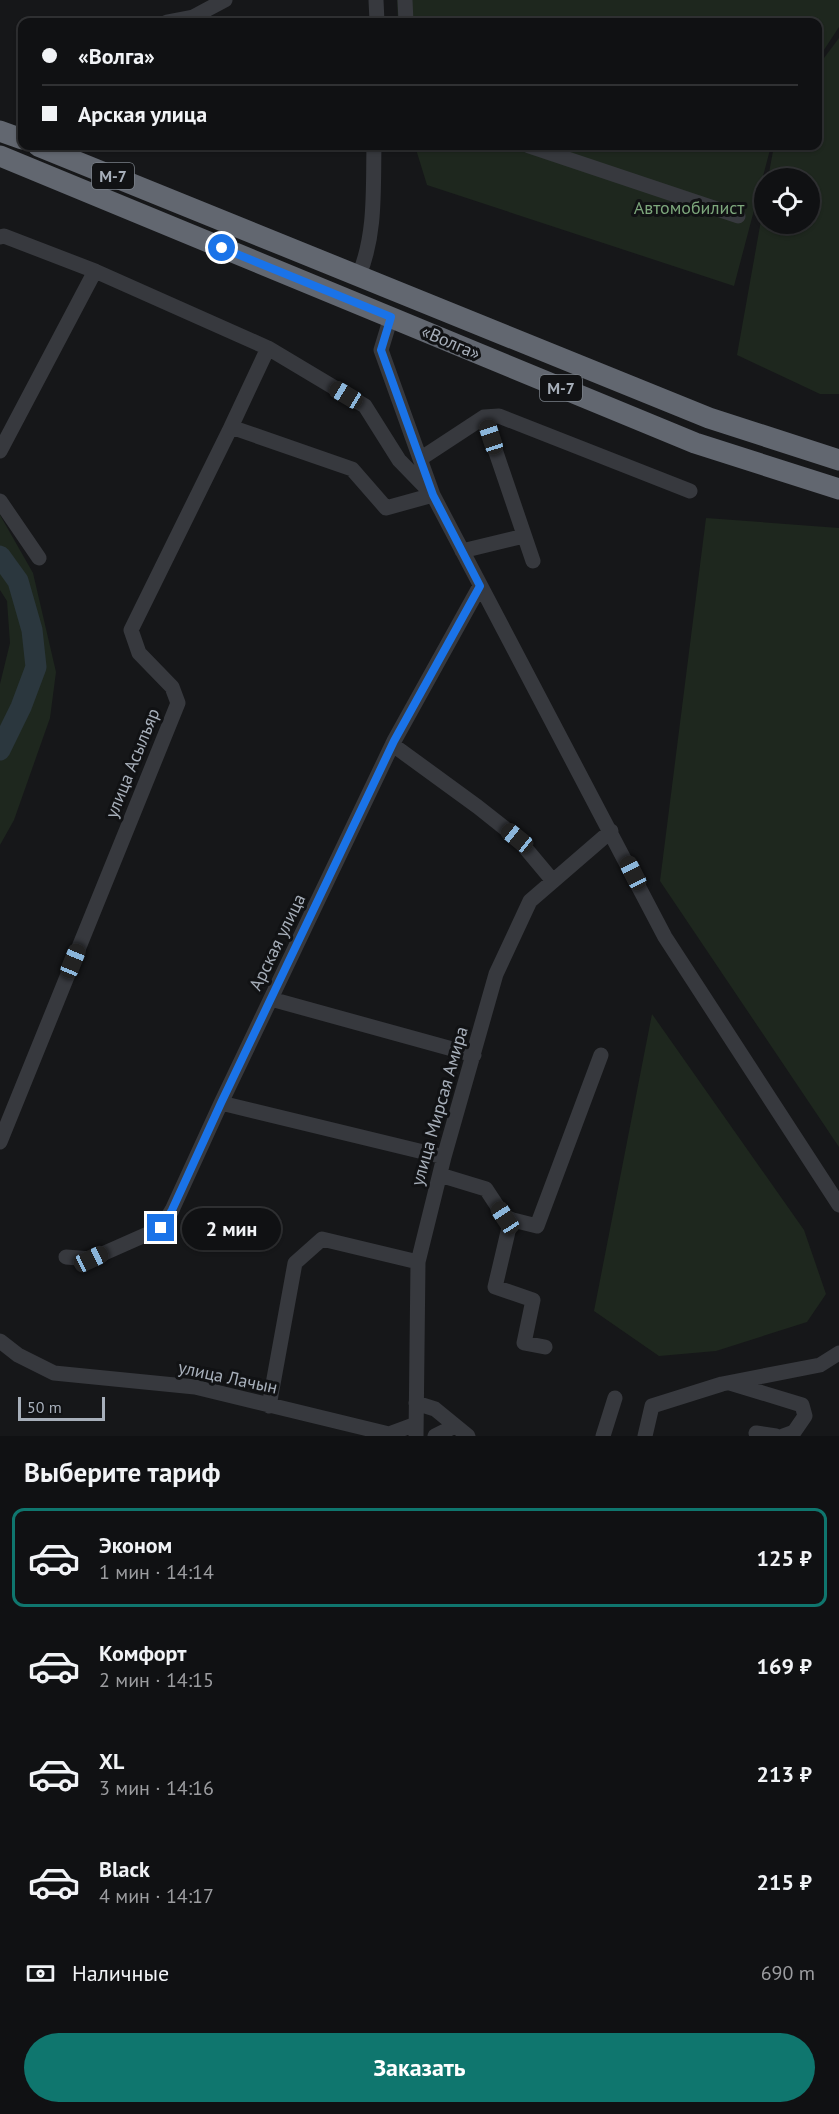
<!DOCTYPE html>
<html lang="ru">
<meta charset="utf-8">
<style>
body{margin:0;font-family:"PT Sans",sans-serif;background:#1e1f21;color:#f1f3f6;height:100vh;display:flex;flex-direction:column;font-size:22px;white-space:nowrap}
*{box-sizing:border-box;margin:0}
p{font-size:20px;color:#9c9da0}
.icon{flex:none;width:33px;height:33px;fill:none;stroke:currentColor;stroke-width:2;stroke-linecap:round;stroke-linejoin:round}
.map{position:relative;height:1436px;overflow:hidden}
.details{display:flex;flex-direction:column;background:#101113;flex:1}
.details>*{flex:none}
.top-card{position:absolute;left:18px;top:18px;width:804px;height:132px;border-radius:12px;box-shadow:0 2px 4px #0004,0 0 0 2px #303133;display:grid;align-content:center;height:132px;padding:0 24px;background:#101113}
.fabs{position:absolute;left:754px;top:168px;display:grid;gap:12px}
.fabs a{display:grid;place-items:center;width:66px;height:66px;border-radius:50%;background:#101113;box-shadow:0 2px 4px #0004,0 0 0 2px #303133;font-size:30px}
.scale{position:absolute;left:18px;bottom:15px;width:87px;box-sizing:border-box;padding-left:6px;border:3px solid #a7afba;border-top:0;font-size:16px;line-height:21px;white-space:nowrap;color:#a7afba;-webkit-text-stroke:4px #111214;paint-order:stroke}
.end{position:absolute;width:27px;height:27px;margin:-14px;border:8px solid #1a73e8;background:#fff;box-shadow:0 0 0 3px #fff}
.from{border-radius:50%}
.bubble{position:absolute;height:42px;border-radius:21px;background:#101113;box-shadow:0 2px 4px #0004,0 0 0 2px #303133;font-size:20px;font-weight:600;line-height:42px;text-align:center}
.car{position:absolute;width:18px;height:36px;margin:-18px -9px;border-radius:8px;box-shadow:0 0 4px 2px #0007;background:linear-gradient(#222 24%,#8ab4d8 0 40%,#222 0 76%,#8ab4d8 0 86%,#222 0)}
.top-card b{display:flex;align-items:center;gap:21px;height:57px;font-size:22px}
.top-card b+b{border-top:2px solid #303133}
.top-card i{width:15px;height:15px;background:#f1f3f6}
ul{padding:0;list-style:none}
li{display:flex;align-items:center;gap:18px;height:99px;margin:0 12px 9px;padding:0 12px;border:3px solid transparent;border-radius:12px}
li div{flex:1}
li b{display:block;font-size:22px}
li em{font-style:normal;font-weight:600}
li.selected{border-color:#0f766e}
li>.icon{width:54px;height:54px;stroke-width:1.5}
h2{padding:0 24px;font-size:27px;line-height:72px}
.pay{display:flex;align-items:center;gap:15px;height:66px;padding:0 24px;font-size:22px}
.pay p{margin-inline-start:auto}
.primary-button{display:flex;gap:12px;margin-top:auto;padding:12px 24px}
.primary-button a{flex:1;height:69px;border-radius:36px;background:#0f766e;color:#fff;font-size:24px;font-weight:600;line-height:69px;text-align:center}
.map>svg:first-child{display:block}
.green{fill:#1e271e}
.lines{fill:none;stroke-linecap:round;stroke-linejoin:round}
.river{stroke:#2b373e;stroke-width:21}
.minor{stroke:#37393e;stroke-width:15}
.highway{stroke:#626770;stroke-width:21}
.route{stroke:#1a73e8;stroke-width:8}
.labels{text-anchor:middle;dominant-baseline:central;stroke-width:6;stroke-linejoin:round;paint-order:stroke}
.shield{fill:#111214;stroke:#7a8088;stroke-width:1.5}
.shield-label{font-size:16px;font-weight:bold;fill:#a7afba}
.park-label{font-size:18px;fill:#7da77c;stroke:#111214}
.street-label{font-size:18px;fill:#a7afba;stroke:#111214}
</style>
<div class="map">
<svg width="839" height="1436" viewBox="0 0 839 1436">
<rect width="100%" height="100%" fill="#161719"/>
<path class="green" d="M397,0H839V27L818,59V22H398Z
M839,38V394H820L737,355L765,198V224H810V178H768L774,146H818V66Z
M415,146H771L734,286L427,185Z
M0,515L33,573L56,672L50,718L14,820L0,845V684L10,643L7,601L0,590Z
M706,518L839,528V1147L660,881Z
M652,1014L804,1230L826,1294L807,1322L716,1351L659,1356L594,1311Z"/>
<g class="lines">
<path class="river" d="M0,556L18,581L32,630L36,667L21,707L0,750"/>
<path class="minor" d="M376,0L377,22
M405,0L406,22
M167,22L193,17L225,0
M529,146L738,216
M0,237L4,236L95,271L268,348L231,427
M359,275C376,234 373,189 374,146
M391,317L381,350L433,495L665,937L839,1205
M484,417L533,561
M0,451L95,271
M420,459L484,417L499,416L690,491
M0,501L39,558
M462,551L524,536
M393,745L478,807L517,838L553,881
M271,999L474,1055
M221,1103L444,1157
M0,1142L178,703L172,687L139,653L131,630L231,427L352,469L386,508L433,495L399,460L365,406L268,348
M440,1175L486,1189L505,1218L537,1226L601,1055
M511,1219L495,1287L533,1300L524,1343L545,1347
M66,1257L91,1259L161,1228L172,1210L221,1103L394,741L480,586
M0,1341L18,1355L54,1373L195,1387L389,1434L416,1424
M730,1383L802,1405L805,1416L794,1432L783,1436
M416,1403L435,1409L468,1436
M269,1406L295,1263L322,1239L418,1262
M756,1433L776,1436
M416,1436L418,1262L444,1157L496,974L530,901L611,831
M435,1436L455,1426
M603,1436L615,1398
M645,1436L652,1406L722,1384L820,1365L839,1353"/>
<path class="highway" d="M0,131L22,139
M38,146L709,418L839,460
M0,156L695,443L839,489"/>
</g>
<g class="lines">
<path class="route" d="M161,1228L172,1210L221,1103L394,741L480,586L433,495L381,350L391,317L222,248"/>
</g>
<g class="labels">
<g class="shield">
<rect x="92" y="163" width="42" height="26" rx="4.5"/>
<rect x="540" y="375" width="42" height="26" rx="4.5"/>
</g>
<g class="shield-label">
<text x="113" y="176">М-7</text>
<text x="561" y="388">М-7</text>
</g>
<g class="park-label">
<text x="689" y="207">Автомобилист</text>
</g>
<g class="street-label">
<text transform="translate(451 342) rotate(23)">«Волга»</text>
<text transform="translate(132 763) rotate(-68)">улица Асылъяр</text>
<text transform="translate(277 942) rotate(-64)">Арская улица</text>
<text transform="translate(439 1106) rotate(-74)">улица Мирсая Амира</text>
<text transform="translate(228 1377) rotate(12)">улица Лачын</text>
</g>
</g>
</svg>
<div class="fabs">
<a><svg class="icon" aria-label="locate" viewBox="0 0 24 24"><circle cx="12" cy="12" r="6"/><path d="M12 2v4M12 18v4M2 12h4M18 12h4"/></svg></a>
</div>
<div class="scale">50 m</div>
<i class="end from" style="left:222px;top:248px"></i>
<i class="end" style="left:161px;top:1228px"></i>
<div class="bubble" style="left:182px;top:1208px;width:99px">2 мин</div>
<i class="car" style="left:346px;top:395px;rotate:301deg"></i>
<i class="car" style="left:491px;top:437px;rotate:342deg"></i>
<i class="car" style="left:517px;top:838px;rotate:309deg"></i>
<i class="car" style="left:633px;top:873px;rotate:333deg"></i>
<i class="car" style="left:73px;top:961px;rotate:22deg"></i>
<i class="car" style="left:505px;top:1218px;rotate:327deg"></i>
<i class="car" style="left:91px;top:1259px;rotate:65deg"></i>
<div class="top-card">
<b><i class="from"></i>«Волга»</b>
<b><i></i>Арская улица</b>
</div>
</div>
<section class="details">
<h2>Выберите тариф</h2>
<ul>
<li class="selected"><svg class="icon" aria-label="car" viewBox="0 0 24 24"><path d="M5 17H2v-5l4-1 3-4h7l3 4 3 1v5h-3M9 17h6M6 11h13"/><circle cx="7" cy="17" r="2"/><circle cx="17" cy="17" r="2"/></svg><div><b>Эконом</b><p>1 мин · 14:14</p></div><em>125 ₽</em></li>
<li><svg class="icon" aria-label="car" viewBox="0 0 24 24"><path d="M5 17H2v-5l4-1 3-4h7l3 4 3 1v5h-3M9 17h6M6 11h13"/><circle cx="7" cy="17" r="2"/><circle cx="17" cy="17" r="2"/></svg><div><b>Комфорт</b><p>2 мин · 14:15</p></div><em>169 ₽</em></li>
<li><svg class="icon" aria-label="car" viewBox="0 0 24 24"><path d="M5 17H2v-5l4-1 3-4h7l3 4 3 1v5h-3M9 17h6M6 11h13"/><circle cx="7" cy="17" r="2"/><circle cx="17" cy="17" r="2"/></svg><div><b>XL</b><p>3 мин · 14:16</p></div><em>213 ₽</em></li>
<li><svg class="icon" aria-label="car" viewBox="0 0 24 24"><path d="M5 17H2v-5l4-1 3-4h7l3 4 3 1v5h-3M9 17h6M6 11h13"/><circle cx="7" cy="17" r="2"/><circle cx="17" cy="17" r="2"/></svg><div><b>Black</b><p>4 мин · 14:17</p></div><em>215 ₽</em></li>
</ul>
<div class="pay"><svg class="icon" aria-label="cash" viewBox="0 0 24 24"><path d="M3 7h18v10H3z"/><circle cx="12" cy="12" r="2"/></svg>Наличные<p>690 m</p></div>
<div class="primary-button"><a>Заказать</a></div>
</section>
